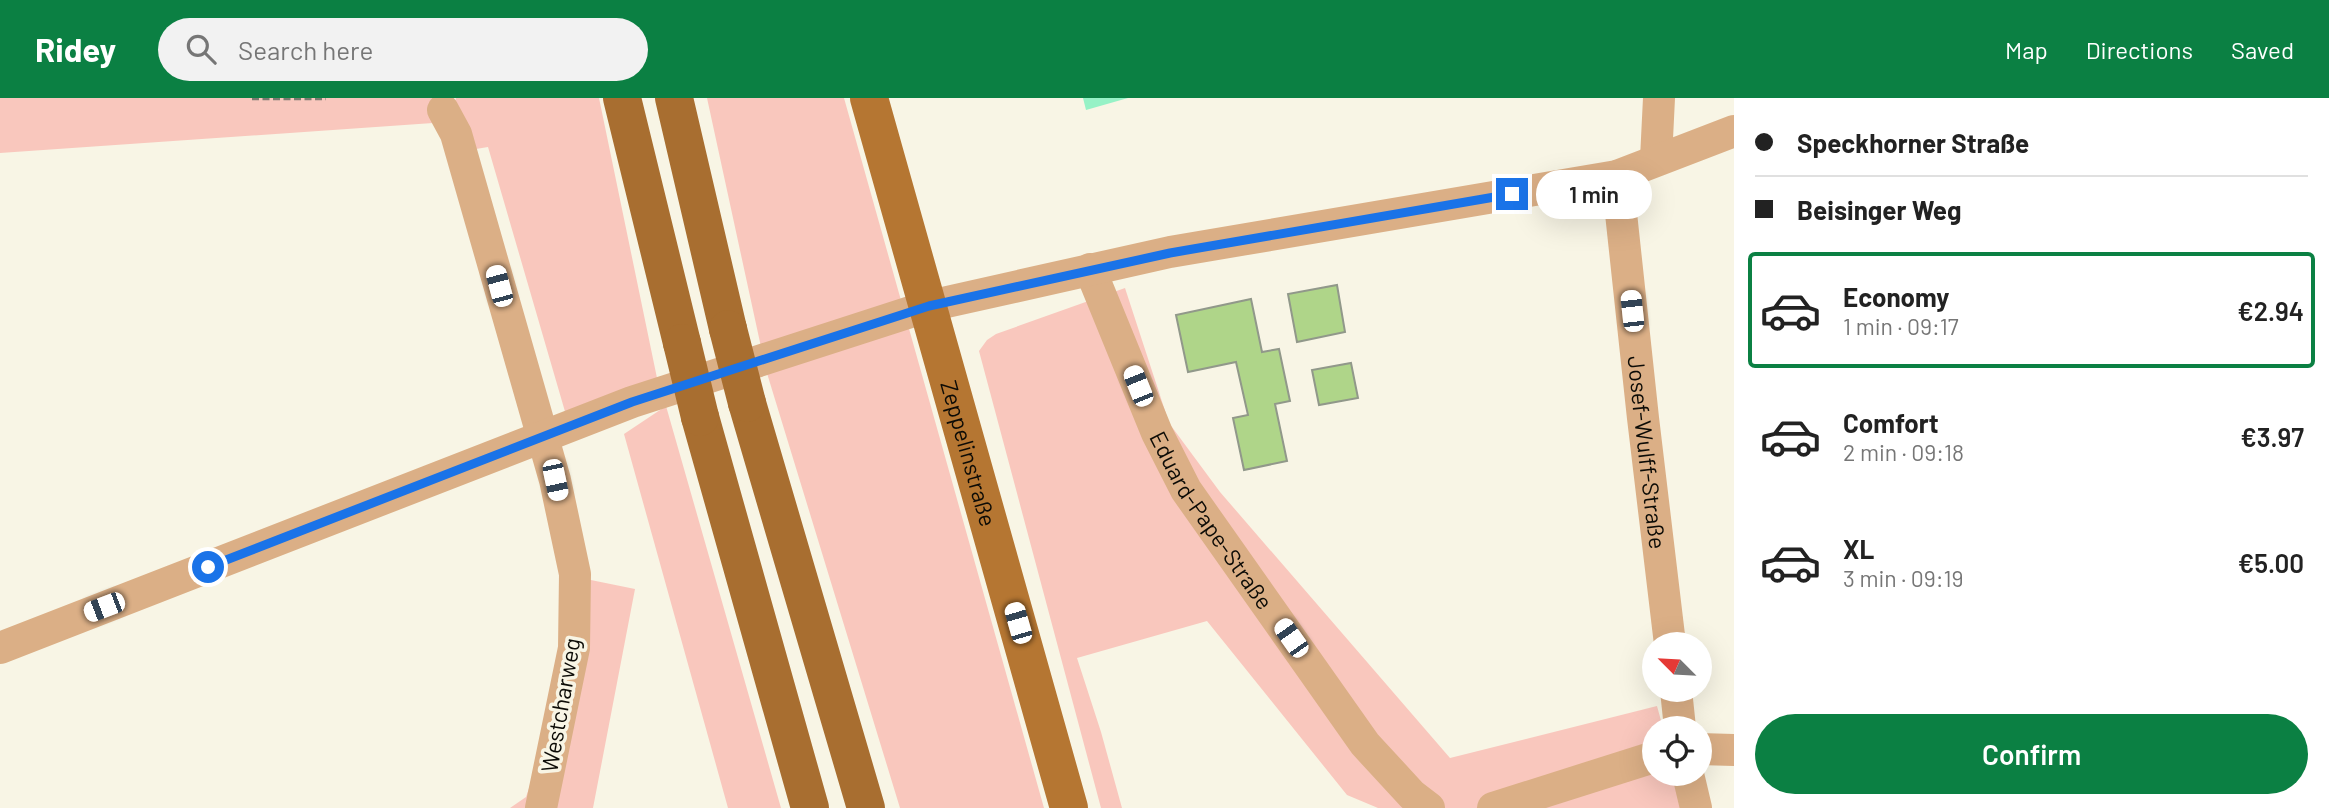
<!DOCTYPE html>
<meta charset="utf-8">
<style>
body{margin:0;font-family:Barlow,sans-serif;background:#f2f2f2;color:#222;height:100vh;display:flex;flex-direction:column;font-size:26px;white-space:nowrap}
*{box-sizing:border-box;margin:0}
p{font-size:23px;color:#767676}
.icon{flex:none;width:38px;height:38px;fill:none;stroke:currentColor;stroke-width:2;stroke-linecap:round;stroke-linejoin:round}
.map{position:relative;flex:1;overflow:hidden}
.sheet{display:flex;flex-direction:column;background:#fff;width:595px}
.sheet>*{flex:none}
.hud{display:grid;align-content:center;height:154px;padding:0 21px;background:#fff}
.needle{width:46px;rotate:294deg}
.buttons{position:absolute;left:1642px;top:534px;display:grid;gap:14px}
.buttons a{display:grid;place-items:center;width:70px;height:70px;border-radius:50%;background:#fff;box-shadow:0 7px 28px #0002;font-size:35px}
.end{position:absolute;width:32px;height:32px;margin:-16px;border:9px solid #1a73e8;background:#fff;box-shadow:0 0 0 4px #fff}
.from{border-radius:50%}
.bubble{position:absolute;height:49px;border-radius:24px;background:#fff;box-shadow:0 7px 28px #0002;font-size:23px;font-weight:600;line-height:49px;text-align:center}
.car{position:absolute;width:21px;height:42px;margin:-21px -10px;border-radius:9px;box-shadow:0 0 5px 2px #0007;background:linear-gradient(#fff 24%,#345 0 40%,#fff 0 76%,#345 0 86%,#fff 0)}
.hud b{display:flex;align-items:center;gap:24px;height:66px;font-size:26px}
.hud b+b{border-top:2px solid #e0e0e0}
.hud i{width:18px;height:18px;background:#222}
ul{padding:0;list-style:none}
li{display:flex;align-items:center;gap:21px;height:116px;margin:0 14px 10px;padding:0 7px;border:4px solid transparent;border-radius:7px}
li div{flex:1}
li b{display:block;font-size:26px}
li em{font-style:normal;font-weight:600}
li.selected{border-color:#0b8043}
li>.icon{width:63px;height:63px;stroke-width:1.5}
.button{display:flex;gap:14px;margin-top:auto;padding:14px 21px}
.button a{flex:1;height:80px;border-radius:42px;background:#0b8043;color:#fff;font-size:28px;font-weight:600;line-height:80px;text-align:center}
header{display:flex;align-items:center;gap:42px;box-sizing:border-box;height:98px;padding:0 35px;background:#0b8043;color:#fff}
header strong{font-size:33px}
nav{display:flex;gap:38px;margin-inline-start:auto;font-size:24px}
.search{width:490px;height:63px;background:#f2f2f2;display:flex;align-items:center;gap:18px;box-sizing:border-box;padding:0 24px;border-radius:38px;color:#767676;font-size:26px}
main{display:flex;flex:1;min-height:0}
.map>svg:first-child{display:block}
.green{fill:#f9c7bd}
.water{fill:#96f2c6}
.building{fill:#afd589;stroke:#91988a;stroke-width:2}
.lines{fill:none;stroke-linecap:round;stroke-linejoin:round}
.path{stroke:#7c7a70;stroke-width:4.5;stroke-dasharray:7 3.5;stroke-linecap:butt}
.minor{stroke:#dbaf86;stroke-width:32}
.primary{stroke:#b57632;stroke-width:38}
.trunk{stroke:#a86e30;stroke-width:38}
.trunk-bridge{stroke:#a86e30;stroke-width:38}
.route{stroke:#1a73e8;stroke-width:9}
.labels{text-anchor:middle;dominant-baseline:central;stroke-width:7;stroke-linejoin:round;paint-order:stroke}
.street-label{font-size:23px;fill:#0c0b06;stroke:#f8f5e5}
</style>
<header>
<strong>Ridey</strong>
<div class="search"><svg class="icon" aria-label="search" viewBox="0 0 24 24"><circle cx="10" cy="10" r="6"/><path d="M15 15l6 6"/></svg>Search here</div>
<nav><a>Map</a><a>Directions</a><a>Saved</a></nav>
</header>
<main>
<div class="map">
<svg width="1734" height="710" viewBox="0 0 1734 710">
<rect width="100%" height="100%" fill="#f8f5e5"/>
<path class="green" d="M0,0H434L433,25L0,55Z
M456,0H599L657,280L566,317L488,49L470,52L455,7Z
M707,0H844L1044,710H900L766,272Z
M1125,190L1169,325L1220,394L1450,660L1657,608L1663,630H1654V676H1676L1686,710H1378L1347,697L1207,523L1077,560L1101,634L1122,710H1101L979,253L987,242L996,236Z
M666,308L781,710H728L624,336Z
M581,480L635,491L593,710H510L526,699L561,596Z"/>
<path class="water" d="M1083,0H1128L1086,12Z"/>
<path class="building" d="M1337,187L1345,234L1297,244L1288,196Z
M1251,201L1262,254L1279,251L1290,303L1275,306L1287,363L1244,372L1233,320L1248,317L1236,264L1188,274L1176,217Z
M1351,265L1358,300L1319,307L1312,272Z"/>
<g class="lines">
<path class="path" d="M252,0H326"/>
<g class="minor">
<path d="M443,12L456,36L555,382L575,476L574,550L541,710"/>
<path d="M1656,61L1659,0"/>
<path id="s1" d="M1617,78L1643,320L1670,546"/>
<path id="s2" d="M1090,171L1157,335L1186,392L1365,646L1412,697L1429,710"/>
<path d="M0,550L632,304L929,208L1170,154L1617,78L1734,33"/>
<path d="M1676,592L1680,630"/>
<path d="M1699,651L1734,652"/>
<path d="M1688,676L1696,710"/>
<path d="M1493,710L1654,659"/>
</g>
<path class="primary" id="s3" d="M869,0L1069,710"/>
<path class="trunk" d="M622,0L682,245
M674,0L728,231
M747,305L866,710
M700,319L810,710"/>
<path class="trunk-bridge" d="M728,231L747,305
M682,245L700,319"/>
</g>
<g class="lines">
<path class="route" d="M208,469L632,304L929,208L1170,155L1512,96"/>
</g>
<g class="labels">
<g class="street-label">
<text stroke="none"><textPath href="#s1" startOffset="278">Josef-Wulff-Straße</textPath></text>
<text stroke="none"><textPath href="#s3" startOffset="369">Zeppelinstraße</textPath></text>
<text stroke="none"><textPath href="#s2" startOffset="280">Eduard-Pape-Straße</textPath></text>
<text transform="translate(560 607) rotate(-80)">Westcharweg</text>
</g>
</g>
</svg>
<div class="buttons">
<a><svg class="needle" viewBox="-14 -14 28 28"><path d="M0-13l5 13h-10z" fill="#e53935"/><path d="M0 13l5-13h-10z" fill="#767676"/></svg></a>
<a><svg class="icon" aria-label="locate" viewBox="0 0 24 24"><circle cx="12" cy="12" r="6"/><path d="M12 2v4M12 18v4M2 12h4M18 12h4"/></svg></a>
</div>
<i class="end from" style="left:208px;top:469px"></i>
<i class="end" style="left:1512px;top:96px"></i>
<div class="bubble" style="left:1536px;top:72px;width:116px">1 min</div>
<i class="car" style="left:499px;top:188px;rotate:345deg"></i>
<i class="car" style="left:1632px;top:213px;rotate:354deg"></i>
<i class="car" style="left:1138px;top:288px;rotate:338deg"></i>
<i class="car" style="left:555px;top:382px;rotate:168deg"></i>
<i class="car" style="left:104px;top:509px;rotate:249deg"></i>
<i class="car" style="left:1018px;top:525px;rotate:344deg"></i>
<i class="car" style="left:1291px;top:540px;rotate:325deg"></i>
</div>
<section class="sheet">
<div class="hud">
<b><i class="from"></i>Speckhorner Straße</b>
<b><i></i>Beisinger Weg</b>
</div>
<ul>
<li class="selected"><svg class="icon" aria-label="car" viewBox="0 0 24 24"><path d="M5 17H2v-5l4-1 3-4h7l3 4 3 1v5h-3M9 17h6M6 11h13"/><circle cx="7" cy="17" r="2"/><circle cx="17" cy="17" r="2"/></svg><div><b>Economy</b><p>1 min · 09:17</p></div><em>€2.94</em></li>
<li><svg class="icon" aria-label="car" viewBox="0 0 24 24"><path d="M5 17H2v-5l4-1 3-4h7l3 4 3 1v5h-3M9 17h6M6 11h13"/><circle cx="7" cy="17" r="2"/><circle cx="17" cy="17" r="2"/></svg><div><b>Comfort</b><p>2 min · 09:18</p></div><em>€3.97</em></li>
<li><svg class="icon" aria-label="car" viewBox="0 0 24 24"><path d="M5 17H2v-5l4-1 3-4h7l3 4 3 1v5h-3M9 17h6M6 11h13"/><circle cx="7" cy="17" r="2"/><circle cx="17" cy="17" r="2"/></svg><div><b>XL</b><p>3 min · 09:19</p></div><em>€5.00</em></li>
</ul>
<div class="button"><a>Confirm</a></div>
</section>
</main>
